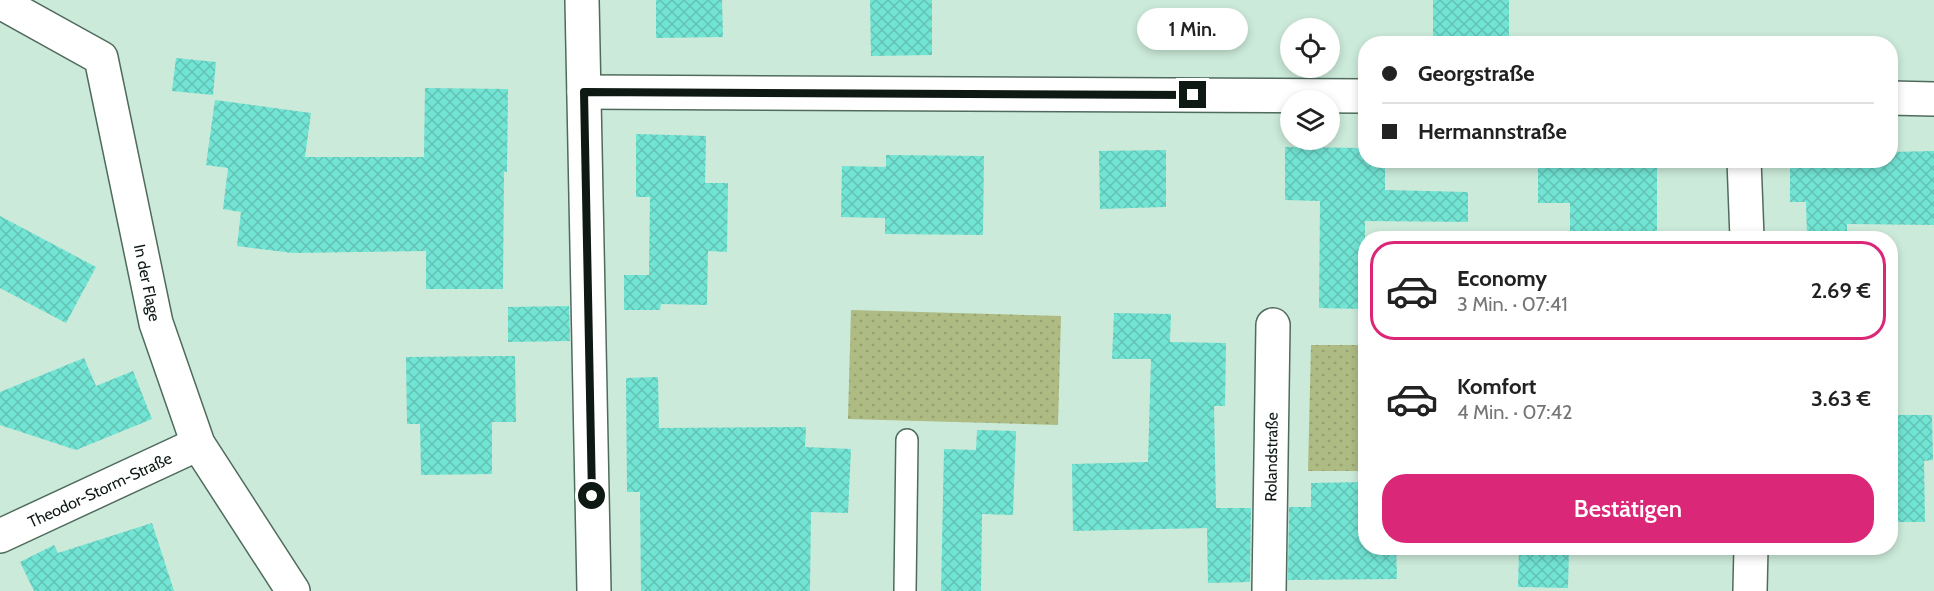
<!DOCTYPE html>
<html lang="de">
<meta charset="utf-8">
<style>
body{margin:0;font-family:Cabin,sans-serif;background:#f6f6f6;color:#222;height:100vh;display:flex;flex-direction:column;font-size:22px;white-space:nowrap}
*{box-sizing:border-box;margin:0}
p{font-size:20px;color:#767676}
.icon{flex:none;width:33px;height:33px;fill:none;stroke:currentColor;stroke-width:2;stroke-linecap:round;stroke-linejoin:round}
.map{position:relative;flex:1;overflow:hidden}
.details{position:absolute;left:1358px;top:231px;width:540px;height:324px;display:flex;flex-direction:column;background:#fff;border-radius:24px;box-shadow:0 3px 9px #0003}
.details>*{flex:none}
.top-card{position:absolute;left:1358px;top:36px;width:540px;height:132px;border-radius:24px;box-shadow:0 3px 9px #0003;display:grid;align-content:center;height:132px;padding:0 24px;background:#fff}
.buttons{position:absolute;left:1280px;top:18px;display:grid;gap:12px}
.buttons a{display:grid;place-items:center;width:60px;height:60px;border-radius:50%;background:#fff;box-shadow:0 3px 9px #0003;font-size:30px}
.end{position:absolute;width:27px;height:27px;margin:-14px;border:8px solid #0e1913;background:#fff;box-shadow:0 0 0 3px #fff}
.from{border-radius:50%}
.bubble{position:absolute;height:42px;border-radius:21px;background:#fff;box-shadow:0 3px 9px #0003;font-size:20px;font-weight:600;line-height:42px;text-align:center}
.top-card b{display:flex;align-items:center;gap:21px;height:57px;font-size:22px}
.top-card b+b{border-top:2px solid #e0e0e0}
.top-card i{width:15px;height:15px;background:#222}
ul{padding:10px 0 0;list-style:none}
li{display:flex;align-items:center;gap:18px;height:99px;margin:0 12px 9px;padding:0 12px;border:3px solid transparent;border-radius:24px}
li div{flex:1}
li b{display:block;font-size:22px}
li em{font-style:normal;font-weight:600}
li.on{border-color:#db2777}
li>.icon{width:54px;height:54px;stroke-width:1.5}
.action{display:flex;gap:12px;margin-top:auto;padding:12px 24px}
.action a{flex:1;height:69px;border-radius:24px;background:#db2777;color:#fff;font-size:24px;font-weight:600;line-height:69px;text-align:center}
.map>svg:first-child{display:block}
.grass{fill:url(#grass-dots)}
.building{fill:url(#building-cross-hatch)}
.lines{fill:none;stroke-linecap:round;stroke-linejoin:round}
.service-casing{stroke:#506b5d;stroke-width:24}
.minor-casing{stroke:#506b5d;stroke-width:36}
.service{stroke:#fff;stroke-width:21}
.minor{stroke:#fff;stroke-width:33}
.route{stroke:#0e1913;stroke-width:8}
.labels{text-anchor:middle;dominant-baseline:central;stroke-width:4.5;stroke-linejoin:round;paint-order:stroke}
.street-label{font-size:16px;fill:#0e1913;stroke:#cbead9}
</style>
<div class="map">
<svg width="1934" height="591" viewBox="0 0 1934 591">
<defs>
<pattern id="grass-dots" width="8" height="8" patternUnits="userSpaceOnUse" patternTransform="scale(1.5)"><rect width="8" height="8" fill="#aebb83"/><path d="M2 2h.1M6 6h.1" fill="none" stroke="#94a070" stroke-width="1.8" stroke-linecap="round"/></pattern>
<pattern id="building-cross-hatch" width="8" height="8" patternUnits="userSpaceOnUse" patternTransform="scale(1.5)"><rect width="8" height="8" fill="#72e4d4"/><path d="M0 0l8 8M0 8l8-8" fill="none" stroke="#62c3b5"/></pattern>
</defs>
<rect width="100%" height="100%" fill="#cbead9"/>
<path class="grass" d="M851,310L1061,316L1058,425L848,419Z
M1311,345H1365V471H1308Z"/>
<path class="building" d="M656,0H722L723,37L656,38Z
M870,0H932V55L871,56Z
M1433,0H1509V44H1433Z
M176,58L216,62L213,95L172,91Z
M425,88L508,89L507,172H504L503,289H426V251L293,253L237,246L241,212L223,209L228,168L206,165L215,100L311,113L305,157H424Z
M636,134L706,136L705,183H728L727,252L708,251L707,305L661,304L660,310H624V275H649L650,197H636Z
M1285,147L1365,148V160H1385V190L1468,192V222L1365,221V309L1319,308L1320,201L1285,200Z
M1166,150V207L1100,209L1099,151Z
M1934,151V225L1847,224V238H1807L1806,202H1790V160H1891V152Z
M886,155L984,156L983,235L885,234V218L841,217L842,166L886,167Z
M1538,160H1657V234L1570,235V203H1538Z
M0,216L96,267L66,323L0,288Z
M569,306L570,341L508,342V307Z
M1114,313L1171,314L1170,342L1226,343L1225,406H1214L1216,508H1251L1250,582L1208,583L1207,528L1073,531L1072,464L1148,462L1151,359H1112Z
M515,356L516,422H492V474L421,475L420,424H407L406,357Z
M84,358L96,386L133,371L152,419L76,450L0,425V392Z
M658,377L659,428L806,427L805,447L851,449L848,513L811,512L810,591H641L640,492H627L626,378Z
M1890,415H1932L1933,460L1924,461L1925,522H1890Z
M977,430L1016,431L1013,515L982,514L981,591H941L944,449L976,450Z
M1365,482V548H1396L1397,579L1288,580L1289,507H1311V483Z
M152,523L174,591H34L20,562L54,545L58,553Z
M1519,548H1569L1568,588L1518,587Z"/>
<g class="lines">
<defs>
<path id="service" d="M905,591L907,440"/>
<g id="minor">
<path d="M582,0L594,591"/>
<path id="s1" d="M0,2L101,58L156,323L198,444L293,591"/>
<path d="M584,92L1365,96"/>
<path d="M1890,98L1934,99"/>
<path d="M1744,160L1747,238"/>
<path id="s2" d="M0,536L198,444"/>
<path id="s3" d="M1269,591L1273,325"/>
<path d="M1750,591L1751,548"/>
</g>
</defs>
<use href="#service" class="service-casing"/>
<use href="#minor" class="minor-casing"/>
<use href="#service" class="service"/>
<use href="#minor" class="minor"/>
</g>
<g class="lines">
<path class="route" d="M592,496L584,92L1193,95"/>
</g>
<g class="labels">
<g class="street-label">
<text stroke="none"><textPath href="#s1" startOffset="345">In der Flage</textPath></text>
<text stroke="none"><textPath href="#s3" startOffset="134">Rolandstraße</textPath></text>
<text stroke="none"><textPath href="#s2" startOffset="110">Theodor-Storm-Straße</textPath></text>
</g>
</g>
</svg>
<div class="buttons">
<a><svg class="icon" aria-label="locate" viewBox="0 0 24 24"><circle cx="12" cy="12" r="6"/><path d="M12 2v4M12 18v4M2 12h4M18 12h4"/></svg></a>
<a><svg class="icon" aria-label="layers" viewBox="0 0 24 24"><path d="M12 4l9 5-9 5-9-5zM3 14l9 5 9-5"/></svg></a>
</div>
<i class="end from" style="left:592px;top:496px"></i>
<i class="end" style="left:1193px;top:95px"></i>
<div class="bubble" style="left:1137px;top:8px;width:111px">1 Min.</div>
<div class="top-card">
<b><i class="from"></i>Georgstraße</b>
<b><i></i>Hermannstraße</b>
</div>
<section class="details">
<ul>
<li class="on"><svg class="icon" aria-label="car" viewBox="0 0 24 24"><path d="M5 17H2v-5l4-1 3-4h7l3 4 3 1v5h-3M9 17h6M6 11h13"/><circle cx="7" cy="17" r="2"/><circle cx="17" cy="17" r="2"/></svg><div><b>Economy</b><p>3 Min. · 07:41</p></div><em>2.69 €</em></li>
<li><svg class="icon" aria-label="car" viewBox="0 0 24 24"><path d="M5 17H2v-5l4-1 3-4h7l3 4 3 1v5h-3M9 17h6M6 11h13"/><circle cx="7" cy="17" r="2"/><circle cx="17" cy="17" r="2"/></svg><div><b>Komfort</b><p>4 Min. · 07:42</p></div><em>3.63 €</em></li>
</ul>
<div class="action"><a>Bestätigen</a></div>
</section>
</div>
